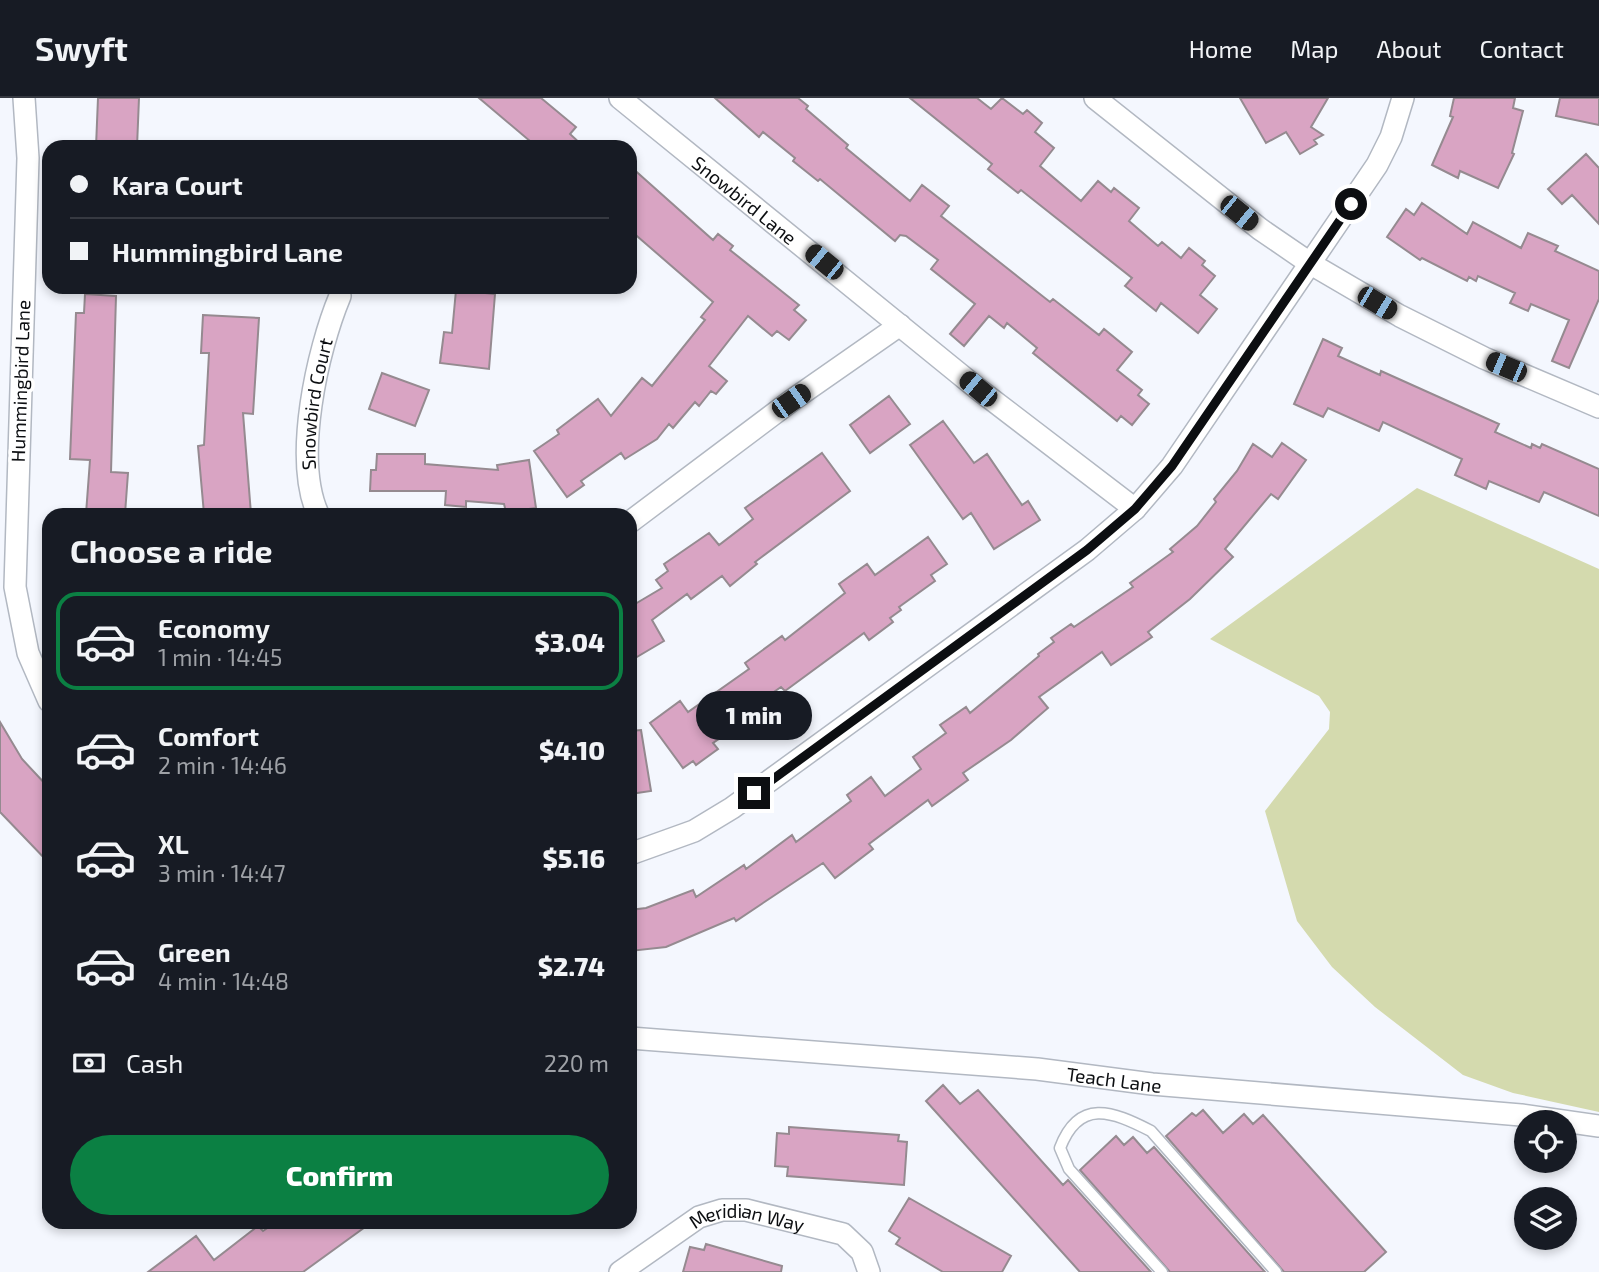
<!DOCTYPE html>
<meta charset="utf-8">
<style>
body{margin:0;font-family:"Exo 2",sans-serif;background:#242831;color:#f1f3f6;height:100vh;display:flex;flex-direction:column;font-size:26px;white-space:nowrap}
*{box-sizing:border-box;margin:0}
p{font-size:23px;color:#9ea1a6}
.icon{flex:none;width:38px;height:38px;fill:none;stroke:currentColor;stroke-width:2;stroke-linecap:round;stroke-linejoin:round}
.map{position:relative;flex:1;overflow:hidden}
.details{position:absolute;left:42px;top:410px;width:595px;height:721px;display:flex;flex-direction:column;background:#171b24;border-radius:21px;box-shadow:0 4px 10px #0003}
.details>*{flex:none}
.guide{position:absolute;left:42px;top:42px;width:595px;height:154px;border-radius:21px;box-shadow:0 4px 10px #0003;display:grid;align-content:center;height:154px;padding:0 28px;background:#171b24}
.fabs{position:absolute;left:1514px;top:1012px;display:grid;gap:14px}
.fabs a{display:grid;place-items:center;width:63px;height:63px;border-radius:50%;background:#171b24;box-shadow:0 4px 10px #0003;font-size:35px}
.end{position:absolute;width:32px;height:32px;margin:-16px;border:9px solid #0c0e11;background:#fff;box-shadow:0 0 0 4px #fff}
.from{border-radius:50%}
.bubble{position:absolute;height:49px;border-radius:24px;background:#171b24;box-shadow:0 4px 10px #0003;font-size:23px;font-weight:800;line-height:49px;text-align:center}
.car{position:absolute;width:21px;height:42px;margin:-21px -10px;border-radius:9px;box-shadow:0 0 5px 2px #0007;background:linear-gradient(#222 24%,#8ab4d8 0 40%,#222 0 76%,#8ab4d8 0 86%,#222 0)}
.guide b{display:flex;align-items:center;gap:24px;height:66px;font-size:26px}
.guide b+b{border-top:2px solid #363941}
.guide i{width:18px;height:18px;background:#f1f3f6}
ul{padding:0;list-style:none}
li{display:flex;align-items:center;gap:21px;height:98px;margin:0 14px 10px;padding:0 14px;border:4px solid transparent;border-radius:21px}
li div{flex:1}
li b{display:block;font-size:26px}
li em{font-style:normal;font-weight:800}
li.selected{border-color:#0b8043}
li>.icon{width:63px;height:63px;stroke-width:1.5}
h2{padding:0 28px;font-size:32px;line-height:84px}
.pay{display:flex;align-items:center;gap:18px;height:77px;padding:0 28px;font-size:26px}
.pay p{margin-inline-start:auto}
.cta{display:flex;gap:14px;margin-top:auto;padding:14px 28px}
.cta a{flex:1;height:80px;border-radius:42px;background:#0b8043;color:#fff;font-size:28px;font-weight:800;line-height:80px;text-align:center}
header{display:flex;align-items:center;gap:42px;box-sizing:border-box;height:98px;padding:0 35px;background:#171b24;border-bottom:2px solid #363941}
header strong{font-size:33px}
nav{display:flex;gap:38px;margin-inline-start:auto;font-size:24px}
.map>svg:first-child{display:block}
.green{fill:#d4daae}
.building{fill:#d9a4c3;stroke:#958a90;stroke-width:2}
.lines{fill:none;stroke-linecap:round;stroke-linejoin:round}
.lane-casing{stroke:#b2b8c2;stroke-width:13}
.street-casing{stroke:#b2b8c2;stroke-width:24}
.lane{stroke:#fff;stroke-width:10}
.street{stroke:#fff;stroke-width:21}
.route{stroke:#0c0e11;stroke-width:9}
.labels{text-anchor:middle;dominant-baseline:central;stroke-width:7;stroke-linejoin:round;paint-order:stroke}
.street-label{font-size:19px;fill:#0c0e11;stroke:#fff}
</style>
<header>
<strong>Swyft</strong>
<nav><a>Home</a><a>Map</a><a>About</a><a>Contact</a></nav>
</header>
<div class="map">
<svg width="1599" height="1174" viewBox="0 0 1599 1174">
<rect width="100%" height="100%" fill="#f4f7fe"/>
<path class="green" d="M1417,390L1599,471V1014L1513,995L1463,977L1375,909L1332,869L1297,823L1265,713L1329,631L1330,614L1319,598L1210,541Z"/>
<path class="building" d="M98,0H139L137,49H96Z
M479,0H541L576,29L570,36L584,49H537Z
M715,0H798L808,8L806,11L848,47L846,50L910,103L922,87L949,108L941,118L1050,204L1053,201L1099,237L1104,231L1132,254L1117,272L1142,292L1138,297L1149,306L1132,327L1121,318L1117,323L1033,255L1037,250L1007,225L1004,230L989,218L964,248L950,236L975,206L931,171L938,162L906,138L900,137L895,143L820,81L818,83L793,63L795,60L763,34L759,39Z
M910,0H977L991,11L1002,0L1023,16L1027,12L1042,25L1035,34L1054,50L1040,68L1081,103L1098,83L1111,94L1114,90L1139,110L1129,123L1158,148L1162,144L1181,160L1189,150L1205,163L1202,167L1215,178L1200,197L1217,211L1198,235L1161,205L1156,213L1125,188L1132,180L1021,92L1018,95L988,71L992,66Z
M1240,0H1328L1311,29L1323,37L1314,42L1317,46L1300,56L1286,34L1266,45Z
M1454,0H1515L1513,10L1523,13L1512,55L1514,56L1498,90L1460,73L1458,80L1432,67L1453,19L1450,18Z
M1560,0H1599V27L1556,18Z
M1586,56L1599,70V126L1572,97L1562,106L1548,91Z
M630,68L713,142L718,136L733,148L730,152L799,207L794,212L806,222L789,242L777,233L772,238L748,218L709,268L727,283L716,296L711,293L699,308L695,304L673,330L669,326L657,341L625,361L621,355L581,383L584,387L567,399L534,353L559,336L557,332L598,301L611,318L642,280L652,288L705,222L701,219L713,204L630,132Z
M1422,105L1467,136L1473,124L1521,150L1528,135L1558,148L1555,153L1599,173V201L1569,270L1552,263L1569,222L1531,206L1528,213L1510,205L1515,195L1478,178L1476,183L1469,179L1467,183L1422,160L1420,162L1387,139L1406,111L1414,117Z
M456,192L495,196L489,271L440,265L444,234L452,235Z
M85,196L116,198L111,374L128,375L125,416H86L90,362L70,361L76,215H84Z
M203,217L259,220L253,316L243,315L251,416H204L198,348L204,347L209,255H201Z
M1323,241L1342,250L1338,258L1380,277L1381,273L1499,326L1495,334L1531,350L1532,346L1540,350L1542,346L1599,371V418L1544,394L1539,404L1489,383L1486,391L1455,377L1462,361L1383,324L1379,333L1328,310L1323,319L1294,306Z
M382,275L429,292L415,328L369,311Z
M889,298L910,326L870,355L850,327Z
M943,323L974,365L987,356L1022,407L1028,403L1040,422L994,451L971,415L963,421L910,347Z
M1282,345L1306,362L1278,401L1271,396L1225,451L1233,459L1190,501L1148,534L1152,539L1111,567L1102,554L1039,599L1048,610L1011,642L963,675L968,682L932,708L928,702L869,746L873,751L835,780L823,765L736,823L734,820L666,849L630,853V812L646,810L693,792L696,799L744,767L746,771L792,737L796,744L851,703L847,697L871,679L885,698L921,671L913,659L946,635L940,627L966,609L970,615L1039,558L1038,556L1054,544L1051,540L1071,526L1074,529L1133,489L1130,485L1173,454L1170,451L1197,428L1216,404L1214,401L1237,373L1253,346L1272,359Z
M822,355L850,393L755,464L757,466L730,488L722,478L691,501L687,496L652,522L664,543L630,563V509L662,490L656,482L668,473L664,466L709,435L719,447L753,421L745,410Z
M377,356H425V366L498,372L497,367L529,362L536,410L506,414L504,406L466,403V409L445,407L446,393H370L371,372H376Z
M928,439L947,466L931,477L935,483L899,509L901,512L890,520L893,524L869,542L864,535L785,593L781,589L745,614L750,620L713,645L718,651L696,667L693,663L683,670L650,625L680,603L688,614L749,571L745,565L782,538L785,542L845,495L839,486L867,466L875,477Z
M0,624L22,661L49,690V765L0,714Z
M641,632L651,693L630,696V633Z
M943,987L960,1006L978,992L1063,1087L1068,1082L1151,1174H1080L926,1003Z
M1203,1012L1223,1035L1244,1016L1253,1026L1263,1017L1386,1154L1364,1174H1284L1166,1038L1192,1015L1196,1018Z
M789,1029L899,1037L898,1043L907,1044L904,1087L787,1078L788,1069L775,1068L777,1035L789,1036Z
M1116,1038L1124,1047L1133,1039L1147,1055L1154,1049L1265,1174H1170L1080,1072Z
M909,1100L1011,1158L1002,1174H943L896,1146L900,1140L889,1133Z
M276,1124H372L303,1174H148L196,1138L214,1162L258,1128L263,1133Z
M706,1146L782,1168L781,1174H683L690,1149L704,1152Z"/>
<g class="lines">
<defs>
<path id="lane" d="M1162,1174L1069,1071L1060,1050C1079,1000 1112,1013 1151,1033L1276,1174"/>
<g id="street">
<path d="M24,0L28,60L15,489L28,555L49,603"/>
<path id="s1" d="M620,0L978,291L1135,411"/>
<path d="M1095,0L1260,131L1311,166L1400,218L1484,260L1599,309"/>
<path id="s2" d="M318,416C293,361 317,253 340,198"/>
<path d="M630,424L791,303L900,227"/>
<path d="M630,756L694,733L732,710L1087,452L1135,411L1172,368L1377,67L1391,39L1403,0"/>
<path id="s3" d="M630,940L1037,971L1152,986L1521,1017L1599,1028"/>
<path id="s4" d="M620,1174L699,1119L722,1112H746L843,1136L862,1154L869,1174"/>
</g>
</defs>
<use href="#lane" class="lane-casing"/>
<use href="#street" class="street-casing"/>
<use href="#lane" class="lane"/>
<use href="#street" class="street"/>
</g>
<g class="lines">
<path class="route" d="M754,695L1087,452L1135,411L1172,368L1351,106"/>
</g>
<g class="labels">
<g class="street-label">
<text stroke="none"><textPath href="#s1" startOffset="161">Snowbird Lane</textPath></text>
<text transform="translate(20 283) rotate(-88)">Hummingbird Lane</text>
<text stroke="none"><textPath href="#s2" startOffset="112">Snowbird Court</textPath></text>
<text stroke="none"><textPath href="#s3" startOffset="486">Teach Lane</textPath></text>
<text stroke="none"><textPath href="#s4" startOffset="145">Meridian Way</textPath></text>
</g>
</g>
</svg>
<div class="fabs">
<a><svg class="icon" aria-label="locate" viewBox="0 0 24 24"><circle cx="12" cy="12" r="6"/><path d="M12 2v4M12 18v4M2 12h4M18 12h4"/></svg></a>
<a><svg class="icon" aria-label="layers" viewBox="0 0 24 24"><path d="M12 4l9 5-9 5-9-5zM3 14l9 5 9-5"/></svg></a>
</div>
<i class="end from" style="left:1351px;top:106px"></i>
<i class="end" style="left:754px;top:695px"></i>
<div class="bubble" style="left:696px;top:593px;width:116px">1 min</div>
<i class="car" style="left:1239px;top:115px;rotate:129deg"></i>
<i class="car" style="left:824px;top:164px;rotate:309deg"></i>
<i class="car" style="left:1377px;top:205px;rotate:121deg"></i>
<i class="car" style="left:1506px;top:269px;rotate:293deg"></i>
<i class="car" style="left:978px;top:291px;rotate:310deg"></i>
<i class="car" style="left:791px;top:303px;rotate:55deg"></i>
<div class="guide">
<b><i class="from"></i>Kara Court</b>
<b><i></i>Hummingbird Lane</b>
</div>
<section class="details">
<h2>Choose a ride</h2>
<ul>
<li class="selected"><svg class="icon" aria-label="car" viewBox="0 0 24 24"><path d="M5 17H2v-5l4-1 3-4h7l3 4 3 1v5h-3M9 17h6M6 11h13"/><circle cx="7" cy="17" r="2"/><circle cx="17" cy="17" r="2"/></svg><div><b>Economy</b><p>1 min · 14:45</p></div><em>$3.04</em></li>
<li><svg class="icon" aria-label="car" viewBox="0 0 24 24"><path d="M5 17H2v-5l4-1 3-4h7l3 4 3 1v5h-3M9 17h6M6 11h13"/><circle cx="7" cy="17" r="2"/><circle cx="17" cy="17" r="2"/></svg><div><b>Comfort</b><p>2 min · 14:46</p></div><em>$4.10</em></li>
<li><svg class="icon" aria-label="car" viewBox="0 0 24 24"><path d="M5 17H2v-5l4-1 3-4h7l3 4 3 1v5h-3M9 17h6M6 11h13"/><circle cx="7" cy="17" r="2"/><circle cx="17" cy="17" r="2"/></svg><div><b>XL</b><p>3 min · 14:47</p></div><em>$5.16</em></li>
<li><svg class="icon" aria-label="car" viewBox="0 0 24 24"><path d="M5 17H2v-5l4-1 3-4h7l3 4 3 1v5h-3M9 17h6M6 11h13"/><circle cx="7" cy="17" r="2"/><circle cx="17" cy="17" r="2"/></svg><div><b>Green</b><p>4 min · 14:48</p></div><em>$2.74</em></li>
</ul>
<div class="pay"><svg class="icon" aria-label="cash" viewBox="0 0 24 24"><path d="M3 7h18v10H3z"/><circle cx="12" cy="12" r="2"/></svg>Cash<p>220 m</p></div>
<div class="cta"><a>Confirm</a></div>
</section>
</div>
